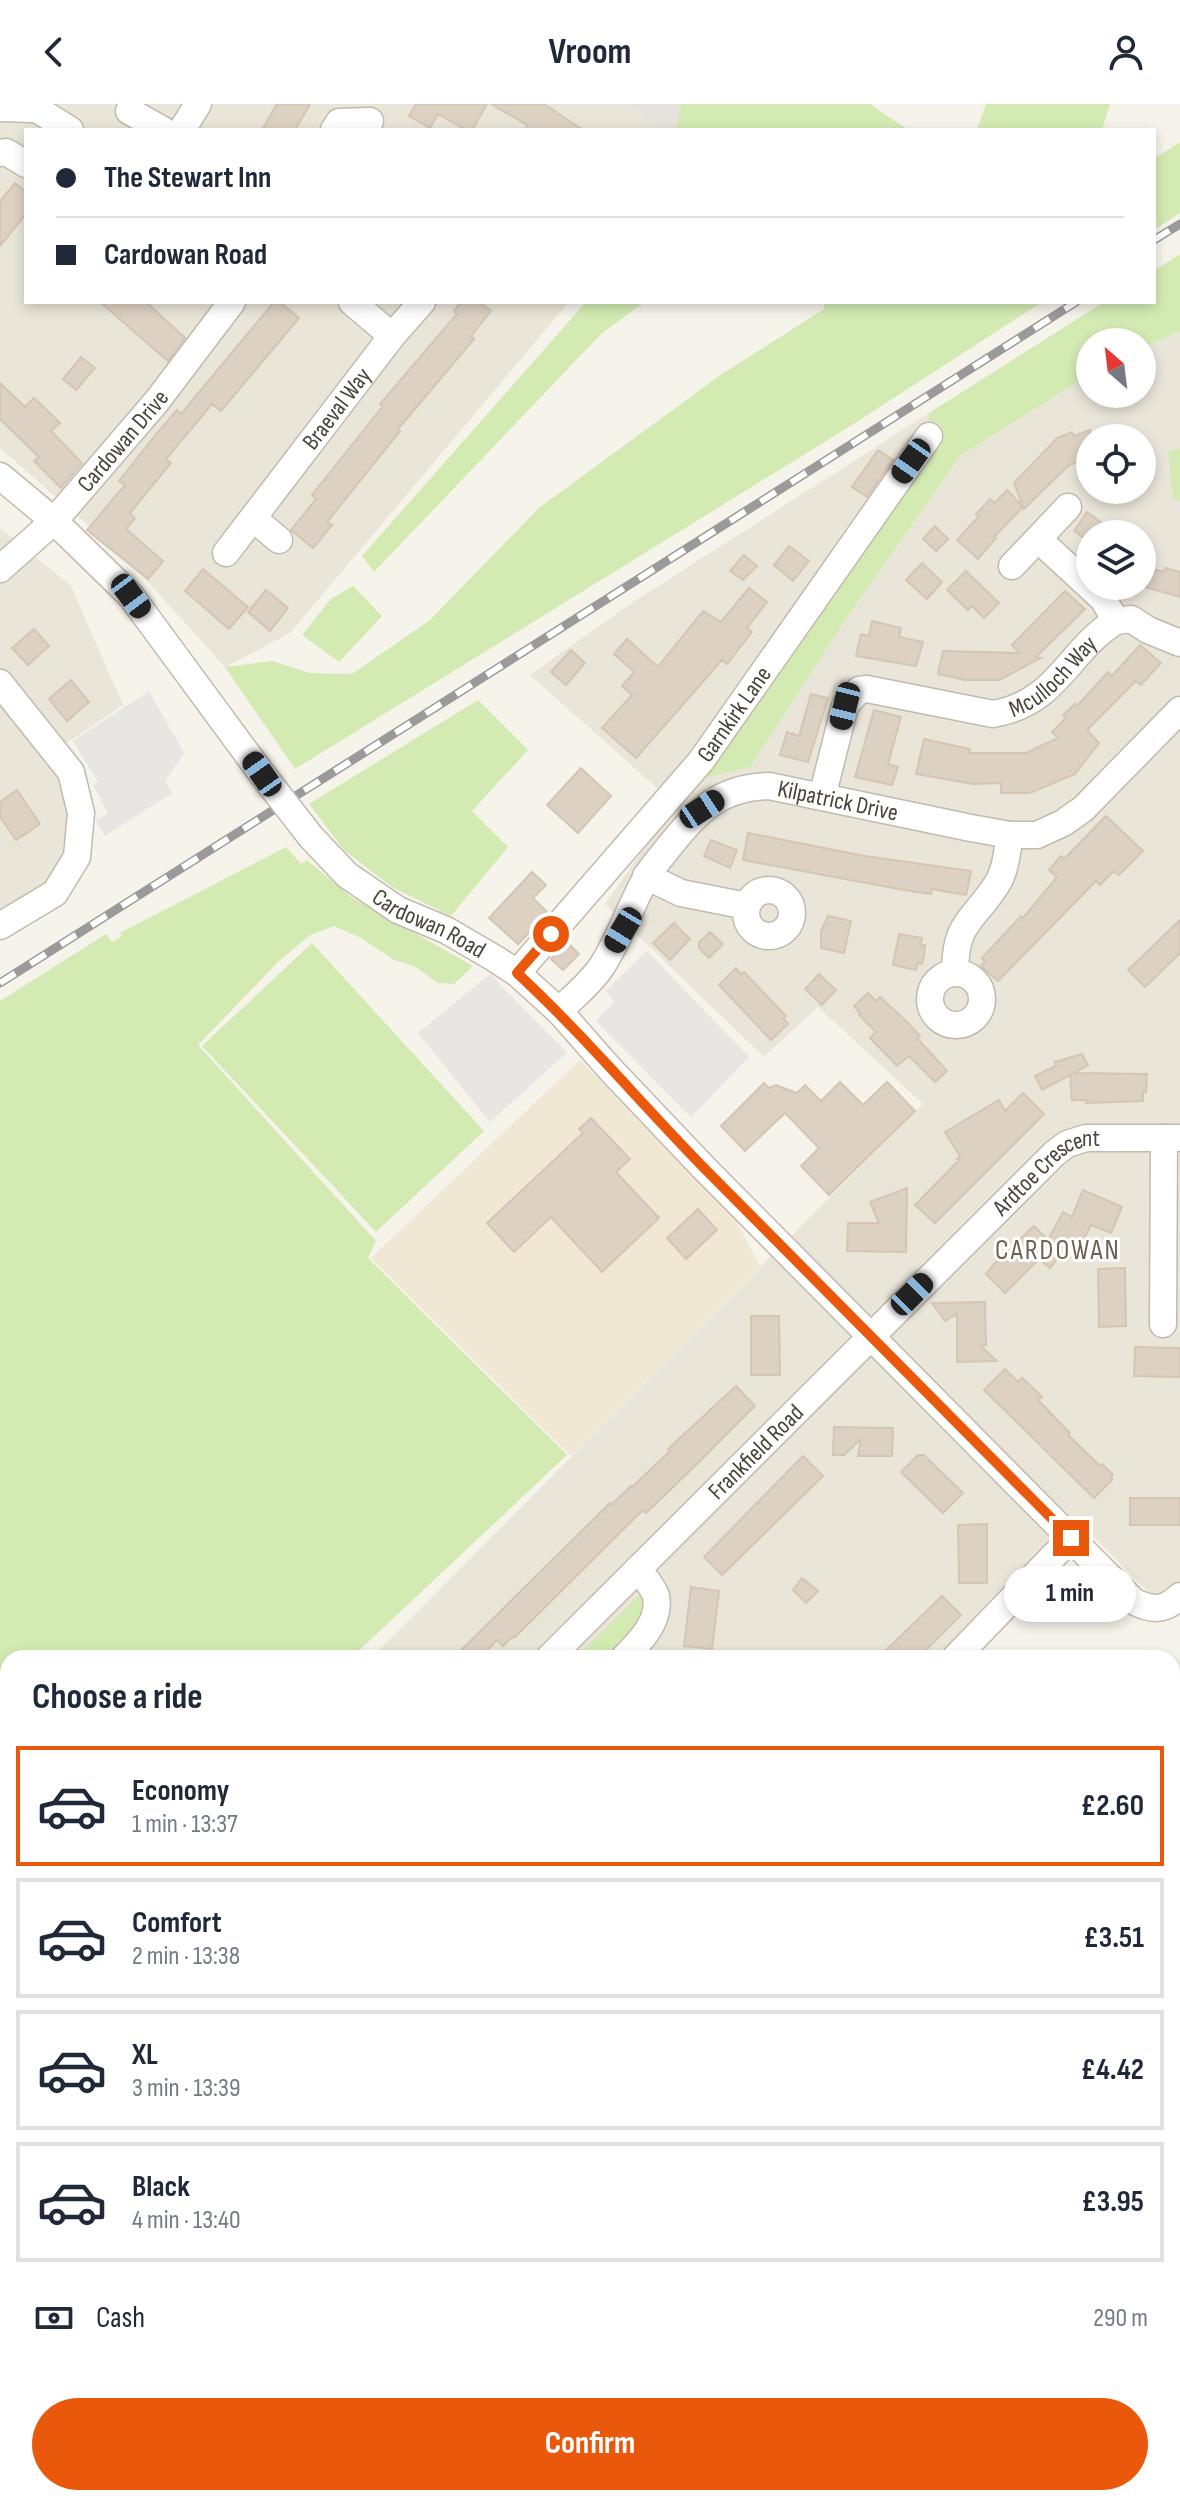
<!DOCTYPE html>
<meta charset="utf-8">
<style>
body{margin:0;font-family:"Sofia Sans Condensed",sans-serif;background:#f6f6f7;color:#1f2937;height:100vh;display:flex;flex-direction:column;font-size:30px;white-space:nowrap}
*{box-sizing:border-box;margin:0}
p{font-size:26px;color:#747a83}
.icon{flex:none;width:44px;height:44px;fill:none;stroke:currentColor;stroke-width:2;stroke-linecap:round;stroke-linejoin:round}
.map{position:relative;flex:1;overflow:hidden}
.panel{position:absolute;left:0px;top:1546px;width:1180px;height:856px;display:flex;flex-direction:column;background:#fff;border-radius:24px 24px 0 0;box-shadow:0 4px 12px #0003}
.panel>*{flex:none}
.top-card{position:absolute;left:24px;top:24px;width:1132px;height:176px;border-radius:0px;box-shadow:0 4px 12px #0003;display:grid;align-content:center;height:176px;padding:0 32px;background:#fff}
.needle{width:52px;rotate:332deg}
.fabs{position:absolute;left:1076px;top:224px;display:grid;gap:16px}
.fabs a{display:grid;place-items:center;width:80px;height:80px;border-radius:50%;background:#fff;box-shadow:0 4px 12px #0003;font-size:40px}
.end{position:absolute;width:36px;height:36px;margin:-18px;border:10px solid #ea580c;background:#fff;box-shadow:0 0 0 4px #fff}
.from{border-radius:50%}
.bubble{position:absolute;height:56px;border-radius:28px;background:#fff;box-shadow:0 4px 12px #0003;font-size:26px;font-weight:700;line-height:56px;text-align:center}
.car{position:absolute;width:24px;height:48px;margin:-24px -12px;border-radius:10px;box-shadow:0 0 6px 2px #0007;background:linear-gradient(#222 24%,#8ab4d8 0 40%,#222 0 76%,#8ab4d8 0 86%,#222 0)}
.top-card b{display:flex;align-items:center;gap:28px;height:76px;font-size:30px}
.top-card b+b{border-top:2px solid #e0e1e3}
.top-card i{width:20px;height:20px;background:#1f2937}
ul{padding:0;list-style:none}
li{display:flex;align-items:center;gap:24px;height:120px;margin:0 16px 12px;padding:0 16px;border:4px solid #e0e1e3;border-radius:0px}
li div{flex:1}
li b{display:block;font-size:30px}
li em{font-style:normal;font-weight:700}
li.on{border-color:#ea580c}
li>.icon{width:72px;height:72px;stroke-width:1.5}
h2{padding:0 32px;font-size:36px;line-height:96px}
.pay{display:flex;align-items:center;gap:20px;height:88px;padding:0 32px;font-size:30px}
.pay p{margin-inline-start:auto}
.button{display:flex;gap:16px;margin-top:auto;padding:16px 32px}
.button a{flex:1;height:92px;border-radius:48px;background:#ea580c;color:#fff;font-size:32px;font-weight:700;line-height:92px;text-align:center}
header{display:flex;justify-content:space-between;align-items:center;height:104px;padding:0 32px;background:#fff;font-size:36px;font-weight:700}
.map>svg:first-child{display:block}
.residential{fill:#eae5d9;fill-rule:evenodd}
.industrial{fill:#e6e2dd}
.education{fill:#f0e7d5}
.green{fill:#d3ebb3}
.parking{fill:#e8e6e3}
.building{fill:#dcd1c3;stroke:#d4c6b3;stroke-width:2}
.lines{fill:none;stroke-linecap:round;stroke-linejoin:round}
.minor-casing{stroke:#c2baad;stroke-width:29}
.minor{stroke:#fff;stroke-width:26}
.rail-casing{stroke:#9a9a9a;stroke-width:9}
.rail{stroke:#fff;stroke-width:6;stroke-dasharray:18;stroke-linecap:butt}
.minor-bridge-casing{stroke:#c2baad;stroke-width:29;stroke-linecap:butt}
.minor-bridge{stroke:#fff;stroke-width:26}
.route{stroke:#ea580c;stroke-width:10}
.labels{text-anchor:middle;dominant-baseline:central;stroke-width:6;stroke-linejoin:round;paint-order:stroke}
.street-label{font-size:24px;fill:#4b4338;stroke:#fff}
.quarter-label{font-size:28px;letter-spacing:2px;fill:#6f614f;stroke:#fff}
</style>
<header><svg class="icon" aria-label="back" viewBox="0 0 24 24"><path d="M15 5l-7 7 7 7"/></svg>Vroom<svg class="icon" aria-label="person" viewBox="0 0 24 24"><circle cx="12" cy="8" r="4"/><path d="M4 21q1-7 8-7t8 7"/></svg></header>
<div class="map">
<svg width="1180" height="2402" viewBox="0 0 1180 2402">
<rect width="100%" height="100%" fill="#f6f3eb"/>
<path class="residential" d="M0,0H623L666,26H26V198H569L290,529L225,563L129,457L0,344Z
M1180,227V1497L1155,1495L1077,1416L939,1554H371L923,1000L818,903L764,953L605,800L679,695L696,676L750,662L846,515L960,352L1090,270V290H1142V244ZM1090,334H1142V386H1090ZM1090,430H1142V482H1090Z
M929,309L928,329L666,692L530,571L630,500Z
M0,424L71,482L123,601L52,649L68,672L70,750L52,783L0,817Z
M1,2238L8,2242V2394H200L193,2402H0Z
M332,2394H799L807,2402H315L319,2398Z
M911,2394H1119L1123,2402H903Z"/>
<path class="industrial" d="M623,0H692L678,26H666Z"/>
<path class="education" d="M580,956L736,1117L761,1163L571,1352L371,1154Z"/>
<path class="green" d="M681,0H870L908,26H676Z
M986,0H1110L1102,26H977Z
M1180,38V109L1154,126V55Z
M1180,150V227L1142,244V238H1090V270L960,352L846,515L750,663L696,676L928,329L929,309L1104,198H1154V167Z
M586,198H645L602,229L374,468L362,452Z
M824,198H1042L852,321L295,665L225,563L272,557L310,569L352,570L430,516L540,403L722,270L824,205Z
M1180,345V398L1173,395L1168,346Z
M353,482L382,512L339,558L302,531L331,495Z
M478,596L528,646L472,707L508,743L451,812L392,783L344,746L309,700Z
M286,743L301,760L307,756L351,793L473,862L454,880L438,879L414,862L394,856L361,834L334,822L310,831L279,857L198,941L376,1137L368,1154L567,1351L351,1554H8V1877L0,1884V897L106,830L112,838L122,832L120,829Z
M312,839L484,1027L376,1128L202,942Z
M641,1489L648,1502L618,1554H575Z
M8,1990V2103L0,2111V1998Z
M1180,2369V2402H1123L1119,2394H1172V2370Z"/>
<path class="parking" d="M149,587L184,649L165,677L172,689L105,732L96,717L108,709L93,681L98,678L73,637Z
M647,847L749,953L691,1013L596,917L614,898L606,886Z
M490,870L567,949L490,1018L418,929Z"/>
<path class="building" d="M277,0H310L295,26H262Z
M416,0H487L472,26H466L438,10L430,24L409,12Z
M491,0H544L583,26H525L527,21Z
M15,79L26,88V110L0,142V97Z
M100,198H146L185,234L168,257Z
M274,198H280L299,214L221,307L212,300L166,355L171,359L130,409L135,414L126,425L163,457L148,475L87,426L125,381L119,377L158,328L177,306L181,310Z
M461,198H479L491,207L471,232L474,235L398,325L400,327L327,418L332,421L313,444L291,426L316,395L312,391L383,302L380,300L457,210L454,207Z
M81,253L95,264L76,286L63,275Z
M0,279L25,303L34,294L60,319L51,327L82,359L61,384L34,357L39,353L0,315Z
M1090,326V345L1079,349L1082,356L1069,361L1024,405L1014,379L1057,334L1072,328L1074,332Z
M878,346L893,356L867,393L852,383Z
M1007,386L1023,403L994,433L996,434L978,455L957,436L979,412L976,410L990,395L995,399Z
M1087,408L1117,430H1090L1088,437L1074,427Z
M935,422L948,435L936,447L923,435Z
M789,442L809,457L793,477L774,461Z
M744,451L757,462L743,476L730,467Z
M922,459L942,478L927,495L906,476Z
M1142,462L1164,468L1165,464L1180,468V493L1142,482Z
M203,465L248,503L229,525L185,487Z
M966,467L999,499L984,514L972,502L968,506L947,486Z
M749,484L767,498L747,524L752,528L727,560L722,556L636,654L602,624L632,591L622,582L634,568L614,550L627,535L658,563L703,507L721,518Z
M266,486L288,504L270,527L248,508Z
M1065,487L1085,505L1036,553L1041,554L999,576H965L938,570L943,547L1020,549L1012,541Z
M872,517L901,524L899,533L923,538L916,562L856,552L861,530L869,532Z
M34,525L49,542L28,561L12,544Z
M1140,541L1161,559L1141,581L1136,577L1087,626L1099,639L1075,670L1030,689H1001V679L973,680L916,670L924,635L970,645L969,649H1026L1058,634L1052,628L1066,614L1063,611L1075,600L1077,602L1108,568L1112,572Z
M571,546L585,559L566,581L551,568Z
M71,576L89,598L67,617L49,595Z
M811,590L828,594L808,658L780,651L787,628L799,632Z
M874,606L901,613L888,660L898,663L892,681L855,673Z
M581,664L611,692L578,729L547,701Z
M17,686L40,720L16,736L0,713V698Z
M1106,712L1143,747L1119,771L1114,767L1100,781L1096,777L998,877L981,862L985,857L982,854L1021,812L1023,814L1057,773L1049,766L1061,752L1064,755Z
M748,729L865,752L971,767L966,791L932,785L931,790L904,786L743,756Z
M711,736L737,746L730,764L704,752Z
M532,768L546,781L533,794L548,809L518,840L489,814Z
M828,812L851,817L844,849L821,844V827Z
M1180,816V849L1145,883L1128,866Z
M674,819L690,835L670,856L653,839Z
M710,828L723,840L709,854L699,844V838Z
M899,830L922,834L921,841H925L924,851L922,860L918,859L916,866L893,861Z
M566,837L579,850L563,866L551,855Z
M736,864L741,870L744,868L786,912L783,914L788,920L771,936L719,881Z
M819,870L836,886L822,901L805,885Z
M868,889L876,897L880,893L907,918L920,932L917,934L947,967L935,978L909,952L897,962L870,934L876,928L859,911L860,909L854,902Z
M1082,950L1088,961L1074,969L1147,970L1146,988H1143V997L1086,999V996H1072L1070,971L1042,986L1035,972L1056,962L1055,958Z
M840,978L863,1001L887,978L915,1007L829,1091L801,1062L819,1044L785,1009L745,1047L721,1022L764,979L769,984L776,981L797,989L805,981L821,997Z
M1023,989L1044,1010L935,1119L915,1101L959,1056L957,1055L960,1052L945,1028L999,996L1005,1007Z
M591,1014L630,1055L616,1068L659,1114L602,1168L551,1113L514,1148L487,1119L583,1029L579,1025Z
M907,1084L906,1148L847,1147L848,1119H879L870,1098Z
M1083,1086L1122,1103L1111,1129L1091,1121L1078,1147L1067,1142L1050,1164L1039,1155L1005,1189L986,1170L993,1161L1034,1122L1048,1136L1063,1108L1072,1113Z
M698,1105L717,1126L686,1155L667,1134Z
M1125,1164L1126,1222L1099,1223L1098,1165Z
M985,1198L986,1241L981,1242L997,1257L957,1258V1210L945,1217L932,1199Z
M751,1212H779L780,1271H751Z
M1135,1243L1180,1244V1273L1134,1272Z
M1005,1265L1018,1278L1022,1274L1042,1293L1038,1296L1070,1329L1068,1331L1100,1362L1102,1360L1112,1370V1376L1094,1394L984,1286Z
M736,1282L755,1302L694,1363L646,1409L643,1406L514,1534L512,1533L503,1542L497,1536L480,1554H453L610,1399L611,1401L631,1382L632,1383L670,1347L668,1345Z
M834,1323L893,1324L892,1352H858L861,1335L844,1351H833Z
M918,1351H924L963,1389L943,1409L901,1368Z
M803,1352L823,1372L722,1471L704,1453Z
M1130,1394H1180V1421H1130Z
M987,1420V1479H959L958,1421Z
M802,1474L818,1487L806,1499L793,1486Z
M691,1483L719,1487L712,1545L684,1542Z
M942,1492L961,1511L918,1554H878Z"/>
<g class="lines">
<defs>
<g id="minor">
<path d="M29,0L70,26"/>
<path d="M0,4L32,5"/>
<path d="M129,7L163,26"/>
<path d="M182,26L198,0"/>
<path d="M334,26L339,18L370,17"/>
<path d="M0,49L6,48L26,60"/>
<path d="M352,198L392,232"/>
<path d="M0,372L54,417L131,492L262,670"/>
<path d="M253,414L279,436"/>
<path d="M1038,435L1103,495L1116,517L1131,515L1148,526L1180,539"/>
<path id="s1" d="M226,449L392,232L422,198"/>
<path d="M1012,462L1068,403"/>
<path id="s2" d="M0,465L54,417L157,297L232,198"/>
<path d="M0,579L71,668L81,709L77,753L55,789L0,822"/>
<path id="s3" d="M822,693L845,602L859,586L867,585L993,610C1058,599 1068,546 1116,517"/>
<path id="s4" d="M311,733L347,771L398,806L446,826L494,854L517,869L559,907L610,965L705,1065L1133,1497C1152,1507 1164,1507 1180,1492"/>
<path d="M646,772L681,789L747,802"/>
<circle cx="769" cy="809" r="23"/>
<circle cx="956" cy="895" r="26"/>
<path id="s5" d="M517,869L701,657L929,332"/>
<path d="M955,869C955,817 973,818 997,780C1006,766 1007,747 1010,731"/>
<path id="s6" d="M559,907C573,893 591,879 602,862C620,834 630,803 646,774C651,763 661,754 668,744C698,707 719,683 769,682L971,724L1010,731H1037L1063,719L1083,705L1180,606"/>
<path d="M1163,1220L1164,1034"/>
<path id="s7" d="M549,1554L1055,1049L1067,1040L1086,1034H1180"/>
<path d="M624,1554C639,1538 661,1518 656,1492C653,1483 644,1473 638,1465"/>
<path d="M955,1554L1071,1434"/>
<path d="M217,2394L220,2402"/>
<path d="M80,2402L88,2394"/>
<path d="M279,2402L280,2394"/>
</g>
</defs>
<use href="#minor" class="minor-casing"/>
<use href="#minor" class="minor"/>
<defs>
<path id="rail" d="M1154,136L1180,120
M0,879L1076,198"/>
</defs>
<use href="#rail" class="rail-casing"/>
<use href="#rail" class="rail"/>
<defs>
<path id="minor-bridge" d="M262,670L311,733"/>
</defs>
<use href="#minor-bridge" class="minor-bridge-casing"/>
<use href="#minor-bridge" class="minor-bridge"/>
</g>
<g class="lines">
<path class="route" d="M551,830L517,869C584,931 643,1002 707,1067C828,1189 950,1311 1071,1434"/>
</g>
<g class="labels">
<g class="street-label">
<text stroke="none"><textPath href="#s1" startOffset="182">Braeval Way</textPath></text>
<text stroke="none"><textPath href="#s2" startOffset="178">Cardowan Drive</textPath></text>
<text stroke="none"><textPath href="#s3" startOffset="324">Mculloch Way</textPath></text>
<text stroke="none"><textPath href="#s5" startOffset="338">Garnkirk Lane</textPath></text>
<text stroke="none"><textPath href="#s6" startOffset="392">Kilpatrick Drive</textPath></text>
<text stroke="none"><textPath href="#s4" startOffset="148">Cardowan Road</textPath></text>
<text stroke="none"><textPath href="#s7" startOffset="698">Ardtoe Crescent</textPath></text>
<text stroke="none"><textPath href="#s7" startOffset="292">Frankfield Road</textPath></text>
</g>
<g class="quarter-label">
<text x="1058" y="1146">CARDOWAN</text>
</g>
</g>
</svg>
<div class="fabs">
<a><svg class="needle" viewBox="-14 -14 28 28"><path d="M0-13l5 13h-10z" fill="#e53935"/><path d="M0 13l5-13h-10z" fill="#747a83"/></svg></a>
<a><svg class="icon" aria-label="locate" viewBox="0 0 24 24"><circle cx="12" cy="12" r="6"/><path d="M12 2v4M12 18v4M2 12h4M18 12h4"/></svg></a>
<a><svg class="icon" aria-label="layers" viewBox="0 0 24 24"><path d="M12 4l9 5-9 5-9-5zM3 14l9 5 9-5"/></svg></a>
</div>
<i class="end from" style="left:551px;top:830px"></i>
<i class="end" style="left:1071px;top:1434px"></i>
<div class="bubble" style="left:1004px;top:1462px;width:132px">1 min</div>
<i class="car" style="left:911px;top:357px;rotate:215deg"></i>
<i class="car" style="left:131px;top:492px;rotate:143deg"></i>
<i class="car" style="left:845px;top:602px;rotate:194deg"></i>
<i class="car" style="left:262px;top:670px;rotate:325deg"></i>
<i class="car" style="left:702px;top:705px;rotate:57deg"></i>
<i class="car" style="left:623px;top:826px;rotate:211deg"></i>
<i class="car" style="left:912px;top:1190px;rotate:45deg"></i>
<div class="top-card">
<b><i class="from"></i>The Stewart Inn</b>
<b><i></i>Cardowan Road</b>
</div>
<section class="panel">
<h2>Choose a ride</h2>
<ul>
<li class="on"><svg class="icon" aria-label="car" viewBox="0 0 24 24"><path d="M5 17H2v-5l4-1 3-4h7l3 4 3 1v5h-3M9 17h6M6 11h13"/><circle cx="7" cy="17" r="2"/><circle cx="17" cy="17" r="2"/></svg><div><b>Economy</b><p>1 min · 13:37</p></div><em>£2.60</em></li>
<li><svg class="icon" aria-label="car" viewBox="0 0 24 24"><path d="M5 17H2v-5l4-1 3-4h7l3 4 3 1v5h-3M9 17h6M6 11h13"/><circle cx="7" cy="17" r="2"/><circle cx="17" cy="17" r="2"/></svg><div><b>Comfort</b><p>2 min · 13:38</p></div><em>£3.51</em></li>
<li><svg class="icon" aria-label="car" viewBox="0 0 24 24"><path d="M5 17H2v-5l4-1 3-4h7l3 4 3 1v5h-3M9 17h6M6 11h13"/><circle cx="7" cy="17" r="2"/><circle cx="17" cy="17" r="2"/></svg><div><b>XL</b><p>3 min · 13:39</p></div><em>£4.42</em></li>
<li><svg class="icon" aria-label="car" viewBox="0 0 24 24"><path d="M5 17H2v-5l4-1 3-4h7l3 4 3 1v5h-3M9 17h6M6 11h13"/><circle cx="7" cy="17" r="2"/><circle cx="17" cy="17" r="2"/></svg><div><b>Black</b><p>4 min · 13:40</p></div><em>£3.95</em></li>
</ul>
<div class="pay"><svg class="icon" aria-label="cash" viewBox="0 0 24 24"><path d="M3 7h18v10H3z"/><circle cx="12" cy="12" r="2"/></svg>Cash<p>290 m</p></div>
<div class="button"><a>Confirm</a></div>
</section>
</div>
